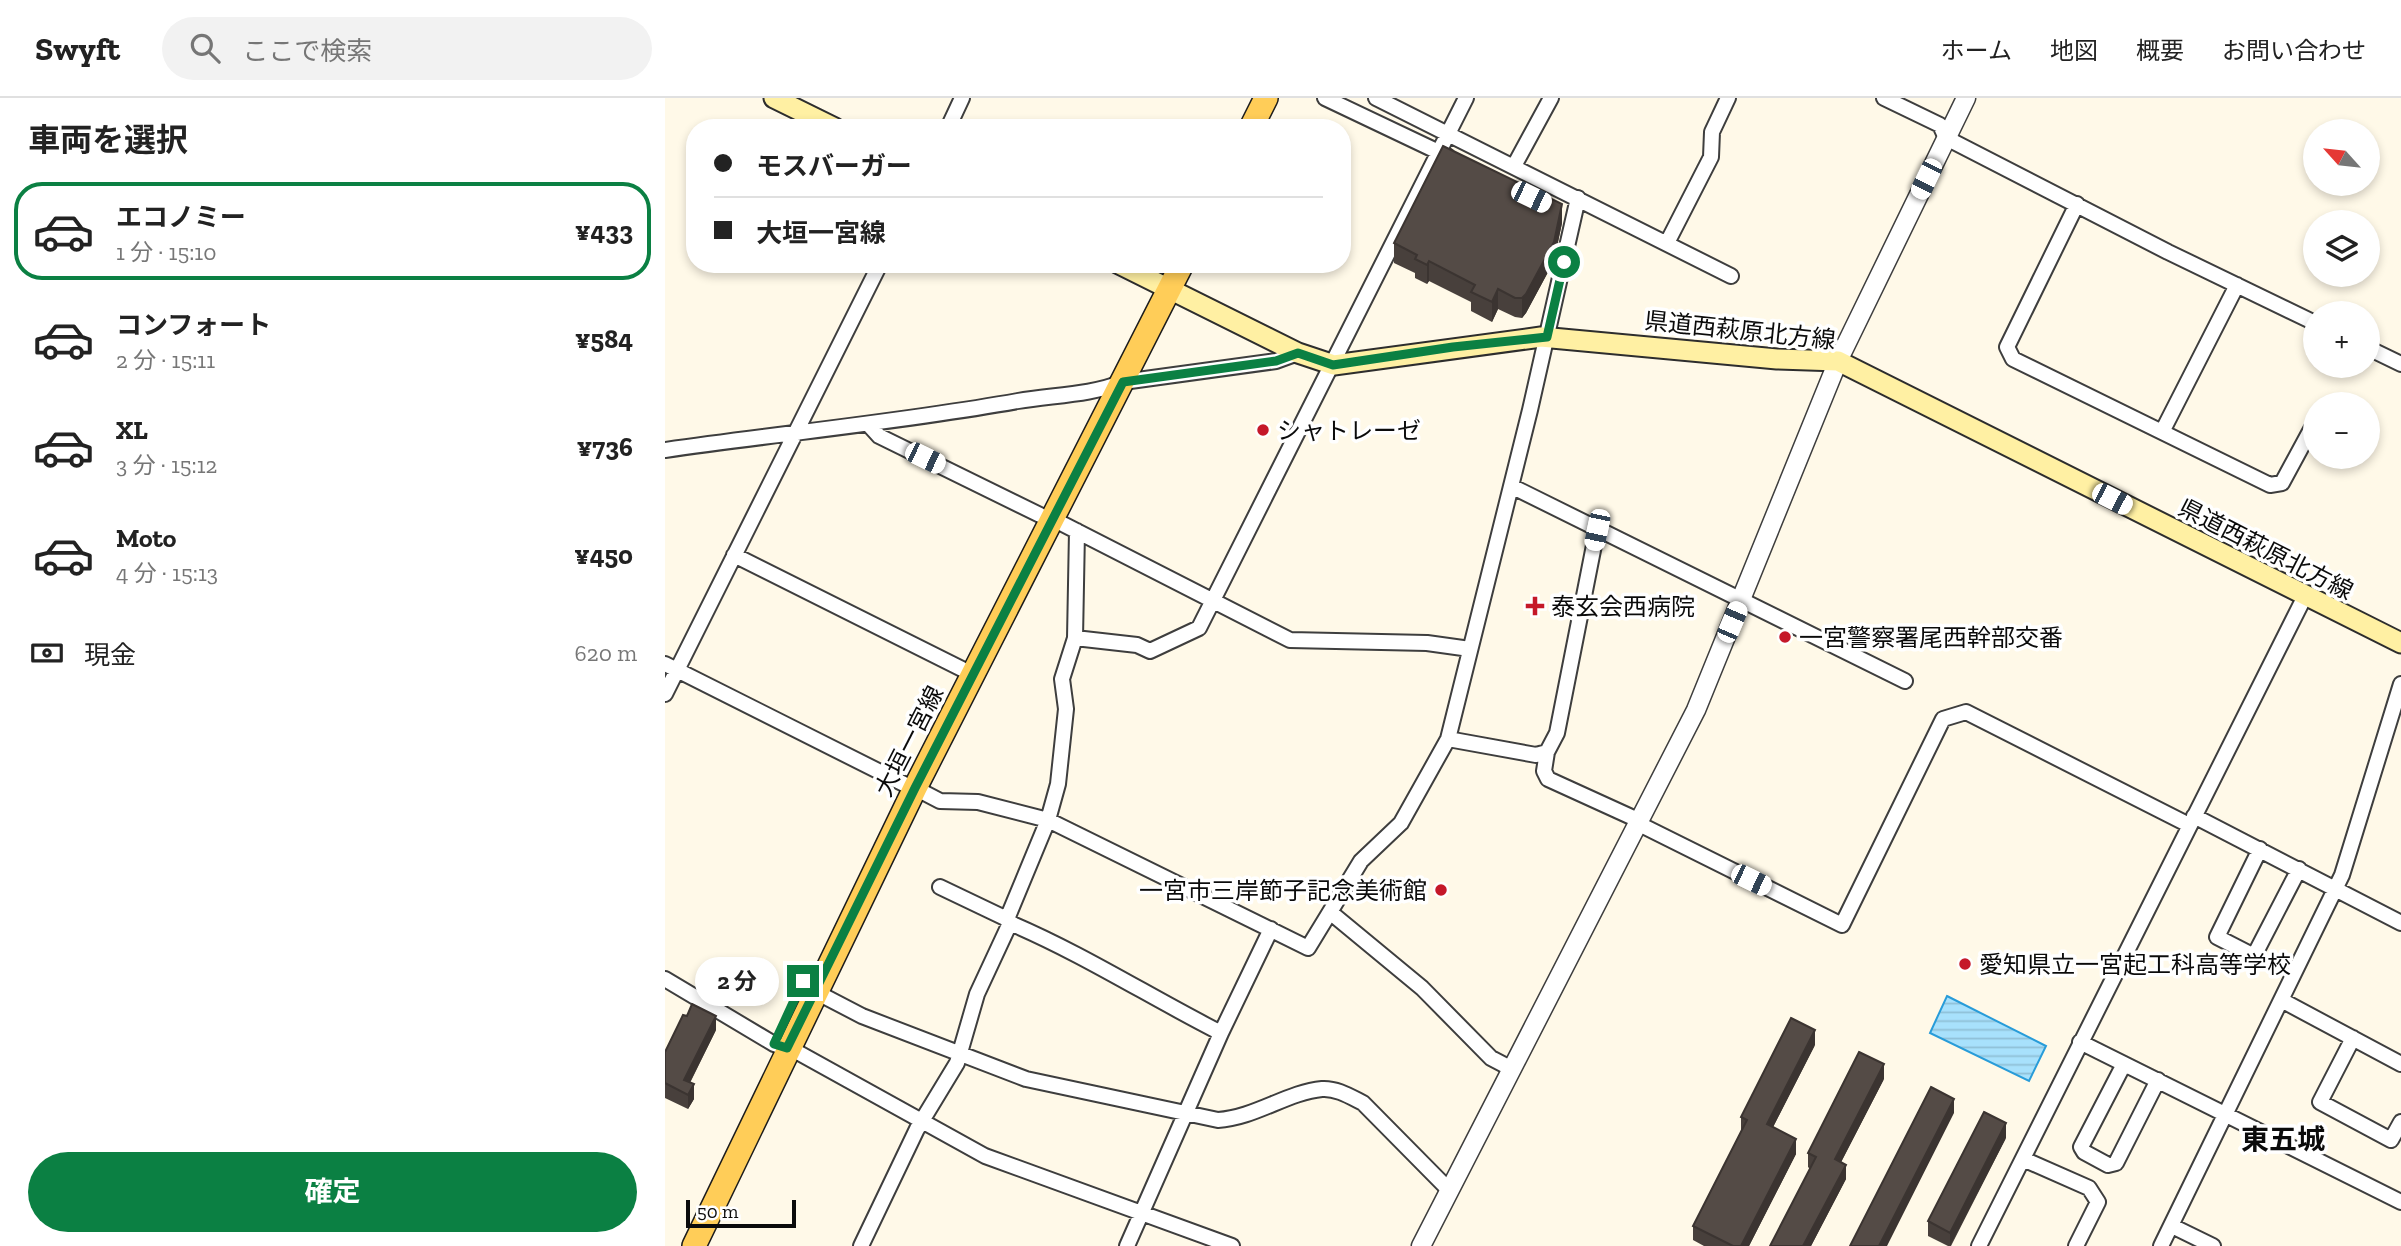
<!DOCTYPE html>
<html lang="ja">
<meta charset="utf-8">
<style>
body{margin:0;font-family:"Zilla Slab","Noto Sans JP",serif;background:#f2f2f2;color:#222;height:100vh;display:flex;flex-direction:column;font-size:26px;white-space:nowrap}
*{box-sizing:border-box;margin:0}
p{font-size:23px;color:#767676}
.icon{flex:none;width:38px;height:38px;fill:none;stroke:currentColor;stroke-width:2;stroke-linecap:round;stroke-linejoin:round}
.map{position:relative;flex:1;overflow:hidden}
.drawer{display:flex;flex-direction:column;background:#fff;width:665px}
.drawer>*{flex:none}
.banner{position:absolute;left:21px;top:21px;width:665px;height:154px;border-radius:28px;box-shadow:0 4px 10px #0003;display:grid;align-content:center;height:154px;padding:0 28px;background:#fff}
.needle{width:46px;rotate:297deg}
.tools{position:absolute;left:1638px;top:21px;display:grid;gap:14px}
.tools a{display:grid;place-items:center;width:77px;height:77px;border-radius:50%;background:#fff;box-shadow:0 4px 10px #0003;font-size:35px}
.scale{position:absolute;left:21px;bottom:18px;width:110px;box-sizing:border-box;padding-left:7px;border:4px solid #0b0b0b;border-top:0;font-size:19px;line-height:24px;white-space:nowrap;color:#0b0b0b;-webkit-text-stroke:5px #fff;paint-order:stroke}
.end{position:absolute;width:32px;height:32px;margin:-16px;border:9px solid #0b8043;background:#fff;box-shadow:0 0 0 4px #fff}
.from{border-radius:50%}
.bubble{position:absolute;height:49px;border-radius:24px;background:#fff;box-shadow:0 4px 10px #0003;font-size:23px;font-weight:700;line-height:49px;text-align:center}
.car{position:absolute;width:21px;height:42px;margin:-21px -10px;border-radius:9px;box-shadow:0 0 5px 2px #0007;background:linear-gradient(#fff 24%,#345 0 40%,#fff 0 76%,#345 0 86%,#fff 0)}
.banner b{display:flex;align-items:center;gap:24px;height:66px;font-size:26px}
.banner b+b{border-top:2px solid #e0e0e0}
.banner i{width:18px;height:18px;background:#222}
ul{padding:0;list-style:none}
li{display:flex;align-items:center;gap:21px;height:98px;margin:0 14px 10px;padding:0 14px;border:4px solid transparent;border-radius:28px}
li div{flex:1}
li b{display:block;font-size:26px}
li em{font-style:normal;font-weight:700}
li.current{border-color:#0b8043}
li>.icon{width:63px;height:63px;stroke-width:1.5}
h2{padding:0 28px;font-size:32px;line-height:84px}
.pay{display:flex;align-items:center;gap:18px;height:77px;padding:0 28px;font-size:26px}
.pay p{margin-inline-start:auto}
.cta{display:flex;gap:14px;margin-top:auto;padding:14px 28px}
.cta a{flex:1;height:80px;border-radius:42px;background:#0b8043;color:#fff;font-size:28px;font-weight:700;line-height:80px;text-align:center}
header{display:flex;align-items:center;gap:42px;box-sizing:border-box;height:98px;padding:0 35px;background:#fff;border-bottom:2px solid #e0e0e0}
header strong{font-size:33px}
nav{display:flex;gap:38px;margin-inline-start:auto;font-size:24px}
.search{width:490px;height:63px;background:#f2f2f2;display:flex;align-items:center;gap:18px;box-sizing:border-box;padding:0 24px;border-radius:38px;color:#767676;font-size:26px}
main{display:flex;flex:1;min-height:0}
.map>svg:first-child{display:block}
.water{fill:url(#water-rules);stroke:#289cd9;stroke-width:2}
.lines{fill:none;stroke-linecap:round;stroke-linejoin:round}
.minor-casing{stroke:#3e3e3e;stroke-width:18}
.tertiary-casing{stroke:#3e3e3e;stroke-width:21}
.secondary-casing{stroke:#2d2d2d;stroke-width:23}
.primary-casing{stroke:#1c1c1c;stroke-width:26}
.minor{stroke:#fff;stroke-width:14}
.tertiary{stroke:#fff;stroke-width:18}
.secondary{stroke:#fff0a3;stroke-width:19}
.primary{stroke:#ffcd58;stroke-width:23}
.wall{fill:#48403c}
.shaded-wall{fill:#3b3431}
.building{fill:#544b46;stroke:#3b3431;stroke-width:2}
.route{stroke:#0b8043;stroke-width:9}
.poi-dot{fill:#c51829;stroke:#fff;stroke-width:2.5}
.labels{text-anchor:middle;dominant-baseline:central;stroke-width:7;stroke-linejoin:round;paint-order:stroke}
.street-label{font-size:24px;fill:#0b0b0b;stroke:#fff}
.poi-label{font-size:24px;fill:#0b0b0b;stroke:#fff;text-anchor:start}
.quarter-label{font-size:28px;font-weight:bold;fill:#0b0b0b;stroke:#fff}
</style>
<header>
<strong>Swyft</strong>
<div class="search"><svg class="icon" aria-label="search" viewBox="0 0 24 24"><circle cx="10" cy="10" r="6"/><path d="M15 15l6 6"/></svg>ここで検索</div>
<nav><a>ホーム</a><a>地図</a><a>概要</a><a>お問い合わせ</a></nav>
</header>
<main>
<section class="drawer">
<h2>車両を選択</h2>
<ul>
<li class="current"><svg class="icon" aria-label="car" viewBox="0 0 24 24"><path d="M5 17H2v-5l4-1 3-4h7l3 4 3 1v5h-3M9 17h6M6 11h13"/><circle cx="7" cy="17" r="2"/><circle cx="17" cy="17" r="2"/></svg><div><b>エコノミー</b><p>1 分 · 15:10</p></div><em>¥433</em></li>
<li><svg class="icon" aria-label="car" viewBox="0 0 24 24"><path d="M5 17H2v-5l4-1 3-4h7l3 4 3 1v5h-3M9 17h6M6 11h13"/><circle cx="7" cy="17" r="2"/><circle cx="17" cy="17" r="2"/></svg><div><b>コンフォート</b><p>2 分 · 15:11</p></div><em>¥584</em></li>
<li><svg class="icon" aria-label="car" viewBox="0 0 24 24"><path d="M5 17H2v-5l4-1 3-4h7l3 4 3 1v5h-3M9 17h6M6 11h13"/><circle cx="7" cy="17" r="2"/><circle cx="17" cy="17" r="2"/></svg><div><b>XL</b><p>3 分 · 15:12</p></div><em>¥736</em></li>
<li><svg class="icon" aria-label="car" viewBox="0 0 24 24"><path d="M5 17H2v-5l4-1 3-4h7l3 4 3 1v5h-3M9 17h6M6 11h13"/><circle cx="7" cy="17" r="2"/><circle cx="17" cy="17" r="2"/></svg><div><b>Moto</b><p>4 分 · 15:13</p></div><em>¥450</em></li>
</ul>
<div class="pay"><svg class="icon" aria-label="cash" viewBox="0 0 24 24"><path d="M3 7h18v10H3z"/><circle cx="12" cy="12" r="2"/></svg>現金<p>620 m</p></div>
<div class="cta"><a>確定</a></div>
</section>
<div class="map">
<svg width="1736" height="1148" viewBox="0 0 1736 1148">
<defs>
<pattern id="water-rules" width="6" height="5" patternUnits="userSpaceOnUse" patternTransform="scale(1.75)"><rect width="6" height="5" fill="#a8e1fc"/><path d="M0 2.5h6" fill="none" stroke="#8fc0d7"/></pattern>
</defs>
<rect width="100%" height="100%" fill="#fff9e8"/>
<path class="water" d="M1282,898L1381,948L1364,983L1265,935Z"/>
<g class="lines">
<defs>
<path id="minor" d="M660,0L782,58
M711,0L1066,178
M1219,0L1275,27L1281,40L1289,44L1503,154L1650,225
M283,30L297,0
M849,68L886,0
M1412,106L1342,249L1348,261L1605,387L1617,385L1650,324
M1002,145L1046,59L1047,34L1063,0
M1703,250L1736,266
M204,327L214,338L375,417
M1497,334L1572,187
M0,352C118,335 236,324 353,303C388,297 426,297 458,284L611,263L633,255
M846,388L1240,583
M386,420L625,542L762,545L805,551
M69,457L297,571
M410,540L472,547L485,553L534,530L801,0
M0,566L239,686
M0,596L215,166
M783,641L871,657L882,654L892,635L932,432
M882,654L879,673L883,681L973,722
M250,690L275,703L313,704L383,722L643,850L696,763L736,725L783,641L865,312L913,100
M1529,718L1736,825
M972,725L1177,827L1278,621L1301,614L1524,727
M1595,751L1552,839L1589,858L1634,771
M275,789L342,821
M665,814L757,890L826,960L847,971
M345,825C418,856 485,899 556,935
M0,881L109,946L134,955L320,1058L567,1148
M149,893L197,918L361,981L553,1022C589,1020 623,994 657,991C672,990 686,999 698,1005L785,1093
M1618,903L1736,966
M1688,940L1655,1004L1726,1042L1736,1024
M1415,944L1736,1104
M1459,966L1416,1049L1419,1054L1443,1067L1451,1065L1493,982
M1358,1061L1424,1090L1433,1104L1411,1148
M1507,1128L1548,1148
M196,1148L252,1031L292,965L312,896L345,825L342,821L383,722L393,686L401,611L397,581L410,540L412,433
M462,1148L556,935L606,831
M1314,1148L1640,498
M1496,1148L1677,777L1736,586"/>
<path id="tertiary" d="M756,1148L1031,612L1173,263L1301,0"/>
<path id="secondary" d="M109,0L170,30
M454,166L633,255L669,267L876,239L1112,261L1173,263L1736,545"/>
<path id="primary" d="M586,30L601,0
M29,1148L250,690L517,166"/>
</defs>
<use href="#minor" class="minor-casing"/>
<use href="#tertiary" class="tertiary-casing"/>
<use href="#secondary" class="secondary-casing"/>
<use href="#primary" class="primary-casing"/>
<use href="#minor" class="minor"/>
<use href="#tertiary" class="tertiary"/>
<use href="#secondary" class="secondary"/>
<use href="#primary" class="primary"/>
</g>
<path class="wall" d="M897,125L889,163L861,215L857,220L850,219L833,211L827,224L806,213V204L764,183L762,186L750,180V175L729,165V145Z
M51,932L25,985L29,1001L23,1011L0,1000V954Z
M1150,947L1108,1029L1131,1056L1084,1148H1039L1028,1142V1128L1076,1033V1019Z
M1219,981L1176,1064L1181,1081L1146,1148H1105L1145,1071L1143,1069V1055Z
M1341,1040L1286,1148H1283L1263,1138V1123Z"/>
<path class="shaded-wall" d="M897,106V125L889,163L861,215L857,220V200Z
M764,163V183L762,186V167Z
M833,191V211L827,224V204Z
M51,918V932L19,996V982Z
M1150,932V947L1102,1041V1026Z
M1219,966V981L1170,1076V1061Z
M29,986V1001L23,1011V997Z
M1289,1001V1015L1222,1148H1214Z
M1341,1025V1040L1285,1148V1135Z
M1131,1041V1056L1084,1148H1076Z
M1181,1067V1081L1146,1148H1138Z"/>
<path class="building" d="M778,48L897,106L889,144L861,196L857,200H850L833,191L827,204L806,194L810,187L764,163L762,167L750,161L752,157L729,145Z
M27,906L51,918L19,982L29,986L23,997L0,985V954L18,917L22,918Z
M1126,920L1150,932L1102,1026L1131,1041L1076,1148H1068L1028,1128L1082,1022L1076,1019Z
M1194,954L1219,966L1170,1061L1181,1067L1138,1148H1105L1151,1059L1143,1055Z
M1266,989L1289,1001L1214,1148H1185Z
M1319,1014L1341,1025L1285,1135L1263,1123Z"/>
<g class="lines">
<path class="route" d="M138,883L109,946L122,950L250,690L458,284L611,263L633,255L668,267L788,249L882,239L899,164"/>
</g>
<g class="poi-dot">
<circle cx="598" cy="332" r="7"/>
<path d="M866.5 497.5h7v7h7v7h-7v7h-7v-7h-7v-7h7z"/>
<circle cx="1120" cy="539" r="7"/>
<circle cx="776" cy="792" r="7"/>
<circle cx="1300" cy="866" r="7"/>
</g>
<g class="labels">
<g class="street-label">
<text transform="translate(1075 232) rotate(6)">県道西萩原北方線</text>
<text transform="translate(1601 451) rotate(27)">県道西萩原北方線</text>
<text transform="translate(244 643) rotate(-63)">大垣一宮線</text>
</g>
<g class="poi-label">
<text x="612" y="332">シャトレーゼ</text>
<text x="886" y="508">泰玄会西病院</text>
<text x="1134" y="539">一宮警察署尾西幹部交番</text>
<text x="762" y="792" text-anchor="end">一宮市三岸節子記念美術館</text>
<text x="1314" y="866">愛知県立一宮起工科高等学校</text>
</g>
<g class="quarter-label">
<text x="1618" y="1041">東五城</text>
</g>
</g>
</svg>
<div class="tools">
<a><svg class="needle" viewBox="-14 -14 28 28"><path d="M0-13l5 13h-10z" fill="#e53935"/><path d="M0 13l5-13h-10z" fill="#767676"/></svg></a>
<a><svg class="icon" aria-label="layers" viewBox="0 0 24 24"><path d="M12 4l9 5-9 5-9-5zM3 14l9 5 9-5"/></svg></a>
<a>+</a>
<a>−</a>
</div>
<div class="scale">50 m</div>
<i class="end from" style="left:899px;top:164px"></i>
<i class="end" style="left:138px;top:883px"></i>
<div class="bubble" style="left:30px;top:859px;width:84px">2 分</div>
<i class="car" style="left:1261px;top:81px;rotate:206deg"></i>
<i class="car" style="left:866px;top:99px;rotate:116deg"></i>
<i class="car" style="left:260px;top:360px;rotate:116deg"></i>
<i class="car" style="left:1447px;top:401px;rotate:117deg"></i>
<i class="car" style="left:932px;top:432px;rotate:192deg"></i>
<i class="car" style="left:1067px;top:524px;rotate:23deg"></i>
<i class="car" style="left:1086px;top:782px;rotate:116deg"></i>
<div class="banner">
<b><i class="from"></i>モスバーガー</b>
<b><i></i>大垣一宮線</b>
</div>
</div>
</main>
